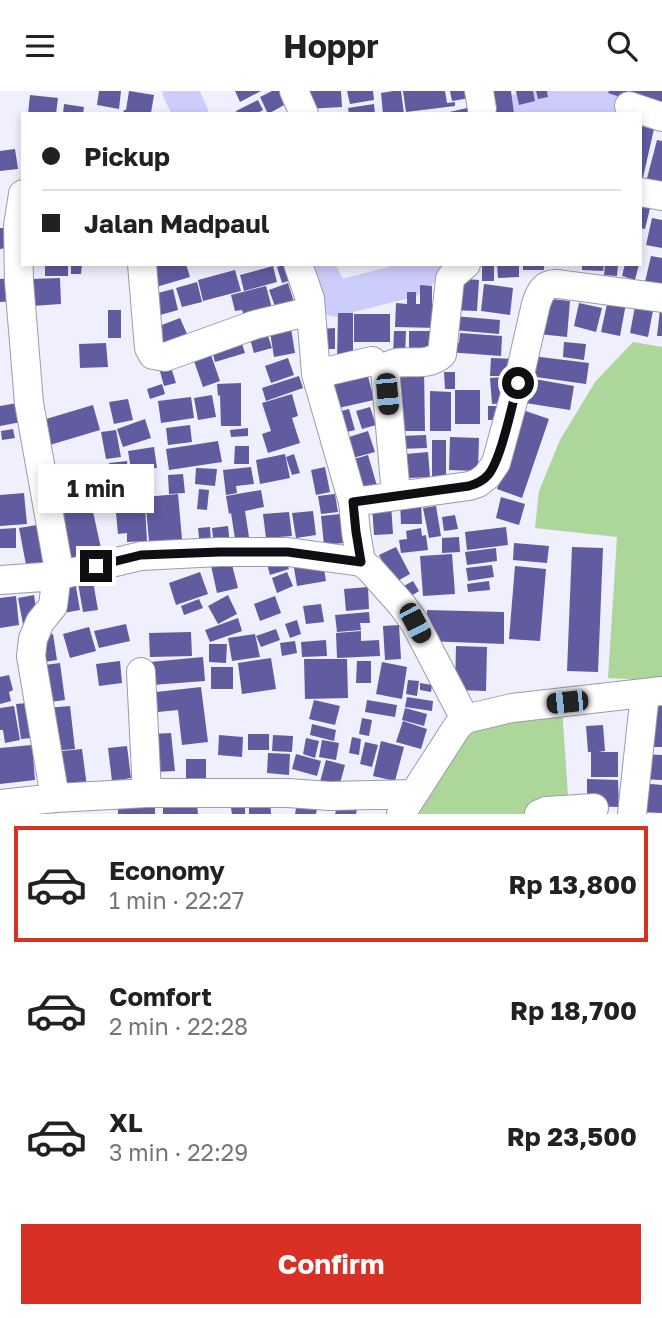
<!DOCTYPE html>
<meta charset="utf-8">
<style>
body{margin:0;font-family:"Golos Text",sans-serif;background:#f2f2f2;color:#202124;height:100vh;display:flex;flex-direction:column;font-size:26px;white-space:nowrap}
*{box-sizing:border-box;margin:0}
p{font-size:23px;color:#757577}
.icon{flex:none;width:38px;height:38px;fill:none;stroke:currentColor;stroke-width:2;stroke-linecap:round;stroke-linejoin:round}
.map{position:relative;height:723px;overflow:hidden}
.panel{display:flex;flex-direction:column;background:#fff;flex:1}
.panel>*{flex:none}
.hud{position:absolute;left:21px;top:21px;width:621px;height:154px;border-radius:0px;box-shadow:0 4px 10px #0003;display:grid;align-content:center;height:154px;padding:0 21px;background:#fff}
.end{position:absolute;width:32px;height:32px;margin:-16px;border:9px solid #0f0f13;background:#fff;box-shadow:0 0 0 4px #fff}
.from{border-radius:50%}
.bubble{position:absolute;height:49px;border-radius:0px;background:#fff;box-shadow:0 4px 10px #0003;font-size:23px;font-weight:700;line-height:49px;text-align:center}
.car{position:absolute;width:21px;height:42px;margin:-21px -10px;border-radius:9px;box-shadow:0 0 5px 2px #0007;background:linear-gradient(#222 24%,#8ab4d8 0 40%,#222 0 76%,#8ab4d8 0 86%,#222 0)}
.hud b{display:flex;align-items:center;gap:24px;height:66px;font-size:26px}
.hud b+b{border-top:2px solid #e0e0e0}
.hud i{width:18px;height:18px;background:#202124}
ul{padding:12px 0 0;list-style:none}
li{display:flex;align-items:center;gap:21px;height:116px;margin:0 14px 10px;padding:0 7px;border:4px solid transparent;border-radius:0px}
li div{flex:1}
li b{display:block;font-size:26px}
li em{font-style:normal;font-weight:700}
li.active{border-color:#d93025}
li>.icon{width:63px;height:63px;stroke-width:1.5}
.cta{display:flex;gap:14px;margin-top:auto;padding:14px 21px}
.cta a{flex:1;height:80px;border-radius:0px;background:#d93025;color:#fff;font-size:28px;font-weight:700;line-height:80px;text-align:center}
header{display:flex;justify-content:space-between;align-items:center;height:91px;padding:0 21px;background:#fff;font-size:32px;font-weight:700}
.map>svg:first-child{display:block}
.green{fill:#acd69a}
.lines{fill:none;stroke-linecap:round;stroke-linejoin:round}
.river{stroke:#cdcdfb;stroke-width:35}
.building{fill:#615ba0}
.minor-casing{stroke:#9b9ba8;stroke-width:30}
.minor{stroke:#fff;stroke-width:28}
.route{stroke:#0f0f13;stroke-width:9}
</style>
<header><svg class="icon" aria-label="menu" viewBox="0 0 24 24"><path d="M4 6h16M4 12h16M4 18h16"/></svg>Hoppr<svg class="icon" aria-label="search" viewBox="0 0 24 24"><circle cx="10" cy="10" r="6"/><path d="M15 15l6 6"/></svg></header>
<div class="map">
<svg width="662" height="723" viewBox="0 0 662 723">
<rect width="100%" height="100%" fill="#efeffd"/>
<path class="green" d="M633,251L662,256V590L608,587L617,446L535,437L539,400L560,349L595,291Z
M562,617L568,704L541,706L539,723H401L455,644Z"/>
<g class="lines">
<path class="river" d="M180,0L191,23
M519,23V20L576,3L600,9L632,23
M315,173L334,208L409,189L430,173"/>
</g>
<path class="building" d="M99,0H121L119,18L97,14Z
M129,0L154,4L151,22L123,23L124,19H126Z
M235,0H261L240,11Z
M272,0H280L286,13L268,23L260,6Z
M306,0H341L342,16L307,18Z
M347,0H373L374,9L350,13Z
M393,0H401L404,23H383L381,2Z
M403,0H445L447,12L455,11V15L406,21Z
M450,0H469L470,7L452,10Z
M481,0H511L514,23H484Z
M516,0H533L535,10L519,14Z
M536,0H547L548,6L538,8Z
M609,0H662V20L608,2Z
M30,4L58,7L56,23H28Z
M258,9L263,19L256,23H238L236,20Z
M64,13L84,16L83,23H63Z
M374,13L375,23H349L348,17Z
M467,17L469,23H445V22Z
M640,35L654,38L642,91H640Z
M657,49L662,50V99L645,95Z
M15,58L18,78L0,80V60Z
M640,111L651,113L645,138L640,137Z
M652,127L662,129V157L646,154Z
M0,137H4L6,157L0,158Z
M651,165L662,167V195L645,191Z
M45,173H68V185H45Z
M71,173H82L81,183H71Z
M146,173H186L190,186L153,197Z
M287,173L292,189L282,192L277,176Z
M482,173H494V190H482Z
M497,173H519V186L498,187Z
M523,173H544V179H523Z
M582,173H604L603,180L582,179Z
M605,173H618L617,185L604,184Z
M625,173H639L635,189L622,185Z
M273,175L277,191L244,200L240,184Z
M235,179L241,200L203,210L198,189Z
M14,187L15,210L0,211V188Z
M60,187L61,213L32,215L31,188Z
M454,187L479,189L477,220L452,219Z
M197,191L202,211L182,216L176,197Z
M288,192L294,211L276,218L269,199Z
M484,193L513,197L510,224L481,220Z
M420,194L432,195V213H438L437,237L395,236L396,212L407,213V201H416V213H420Z
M266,195L273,221L245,228L242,219L235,220L231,204Z
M173,198L178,219L153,226L147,205Z
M609,204L627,207L620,245L601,241Z
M542,207L570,210L567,246L539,243Z
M636,210L654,214L648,246L630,242Z
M579,212L602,217L596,241L574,235Z
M108,219H121V247H108Z
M660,219H662V245H657Z
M338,222H353V269H337Z
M354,223H390V251H354Z
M454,225L500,229L499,243L453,239Z
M180,227L187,243L161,253L154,237Z
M290,231L295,262L274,266L269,235Z
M265,236L272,257L254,262L248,241Z
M335,237V258H321L320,238Z
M394,240H406L405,266H393Z
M409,240H435V265H409Z
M460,242L502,245L501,265L447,261L448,251L459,252Z
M241,250L245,262L215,271L212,259Z
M564,251L586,253L584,269L563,266Z
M106,252L108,276L80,277L79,253Z
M211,264L220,290L203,296L194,270Z
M532,265L589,272L586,293L529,285Z
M288,267L294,284L271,292L265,275Z
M491,267L515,268L514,285H490Z
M169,270L176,292L164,295L158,273Z
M400,278H424L425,340H401Z
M367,281L374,309L334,318L327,290Z
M444,281H455V298H445Z
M299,285L303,297L266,310L262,297Z
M505,286L506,312L492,313L490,287Z
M523,286L574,295L570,319L519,311Z
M241,292V335H221L220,304L218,305L217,293Z
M162,293L165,303L150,308L147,298Z
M455,299H480V333H455Z
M430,300L451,301V340H430Z
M292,303L298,325L292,327L300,352L268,362L262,343L271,340L262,312Z
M212,304L216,326L198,329L194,307Z
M191,306L194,327L161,332L158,310Z
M128,308L133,329L114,333L109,311Z
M17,312L21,331L0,335V315Z
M93,314L100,339L43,356L36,331Z
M488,315H504V329H488Z
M370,316L376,334L362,338L356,320Z
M514,316L549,328L522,407L497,398L515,346Z
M349,318L355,339L338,343L333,322Z
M145,328L151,347L123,356L117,338Z
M190,334L192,351L168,354L166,337Z
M248,337V345L231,346L230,339Z
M13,338L15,347L2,349L1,340Z
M116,339L121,366L106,368L101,341Z
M368,340L375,361L349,368L343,348Z
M426,344L427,357L399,358V345Z
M450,346L479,347L478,380L449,379Z
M432,349H446V386H432Z
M218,350L222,371L169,379L166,358Z
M235,355H249V373H234Z
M154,356L157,377L147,378L151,400L135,402L128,360Z
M428,361L430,386L408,387L406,363Z
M285,363L290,387L260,393L256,369Z
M294,363L300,382L292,384L286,366Z
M368,364L377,395L353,401L344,371Z
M127,370L130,400L112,402L109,372Z
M251,376L254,393L236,395L237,402L226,404L223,379Z
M325,376L330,401L316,404L311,379Z
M196,377L217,378L215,395L195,393Z
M87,378L94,403L62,411L61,405L56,406L54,397L58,396L56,387Z
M183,383L185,402L169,403L168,384Z
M199,398L209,399L207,419L197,418Z
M261,399L264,416L245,420L249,446L235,448L231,422L229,423L226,405Z
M24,402L27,433L0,435V404Z
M178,403L183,459L150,461L145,406Z
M335,403L338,421L321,423L318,405Z
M501,406L525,413L519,434L496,427Z
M421,410L422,433H401L400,411Z
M391,413L393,443L374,444L372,414Z
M145,415L147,450L127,451V442L118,443L116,422L125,421V417Z
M436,415L441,445L429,447L423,417Z
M92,416L102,462L63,470L53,425Z
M313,420L316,444L296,447L292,422Z
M289,421L292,445L266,447L263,423Z
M340,423L344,452L324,454L321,425Z
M455,424L458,438L444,440L442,426Z
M37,434L44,476L27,479L19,437Z
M228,435L230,454L214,456L212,437Z
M210,436L211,455L200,456L198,437Z
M506,436L508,454L467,459L465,441Z
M16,437V457H0V438Z
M421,437L422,445L426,444L428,459L401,462L399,449L407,448L406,440Z
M459,446L460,461L442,462V447Z
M514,452L549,455L547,472L513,469Z
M396,456L410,483L394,492L379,464Z
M572,456L603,457L598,581L567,580Z
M496,457L497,470L467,474L465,461Z
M452,463L455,503L423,505L420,465Z
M230,466L238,497L217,502L210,470Z
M285,467L289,478L270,484L267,473Z
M323,472L326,490L297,495L294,477Z
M492,474L494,486L468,490L466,477Z
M515,475L546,478L540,550L509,548Z
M200,481L208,503L176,514L169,492Z
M287,481L293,495L277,502L272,487Z
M75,490L80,519L63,522L57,493Z
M93,490L98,519L83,521L78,492Z
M413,490L419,500L408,507L402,496Z
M489,490L490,499L468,501L467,493Z
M368,496L369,518L346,520L344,498Z
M34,504L38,530L23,533L18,507Z
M228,504L237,523L218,533L208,515Z
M16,505L19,534L0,537V507Z
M275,505L281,522L260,530L254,513Z
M199,508L203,517L184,524L181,515Z
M321,513L324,531L306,533L303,515Z
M427,519L504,521V553L426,550Z
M369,521L370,532H360L361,539L337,541L335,524Z
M238,527L242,540L210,551L205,539Z
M297,529L301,543L290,547L285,533Z
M126,533L130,550L99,557L94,540Z
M399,534L401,568L385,569L383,535Z
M89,536L96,560L70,567L63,543Z
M276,538L280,549L261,556L256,545Z
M361,540V550L379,549L380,565L337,567L336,542Z
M191,541L192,565L150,566L149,542Z
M53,543L57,569L38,572L33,547Z
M255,543L260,566L232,570L228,547Z
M326,549L327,565L302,566L301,551Z
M295,550L297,562L282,565L280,552Z
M209,553H227L226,572L209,571Z
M456,555L487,556L486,600L455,599Z
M203,566L205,590L152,594L150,571Z
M271,567L276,598L242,603L238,572Z
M304,568H347L348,607L305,608Z
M120,570L122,592L99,595L96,573Z
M357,570H371V592H356Z
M382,571L407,576L402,608L376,603Z
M60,572L65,609L42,612L37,575Z
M211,576H233V598H211Z
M9,584L13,599L9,601L11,610L0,613V586Z
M408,589L419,590L417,605L406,603Z
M420,592L432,594L431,601L420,599Z
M201,596L208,651L182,654L178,619L158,621L156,601Z
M407,606L433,610L432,620L405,616Z
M314,609L340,615L335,634L309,628Z
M367,609L397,614L395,626L365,621Z
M27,612L31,647L21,648L16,613Z
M647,614H662V656H647Z
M14,615L20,649L5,652L3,639H0V617Z
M70,615L75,658L51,660L47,617Z
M405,617L427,623L424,635L402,629Z
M362,627L372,629L369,645L359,643Z
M403,630L427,638L421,658L396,651Z
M312,633L336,639L334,650L310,644Z
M603,634L605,660L598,661H618V686H591V661H588L586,635Z
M171,642L175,680L154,681L151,643Z
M248,643H269V659H248Z
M219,644L243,646L242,666L218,664Z
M273,644L293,645L292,661L272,660Z
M352,646L361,648L359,664L349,662Z
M306,647L319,650L315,667L303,663Z
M322,649L339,652L336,669L319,666Z
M381,650L404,656L395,690L373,685Z
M365,651L378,654L372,676L360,673Z
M32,654L35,689L0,693V657Z
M127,655L131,687L112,690L108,657Z
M82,658L87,696L56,699L52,661Z
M268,662L290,663L289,684L267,682Z
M296,663L321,670L317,685L292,678Z
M641,663L662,664V689L640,688Z
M186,668H206V695H186Z
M326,669L345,674L339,696L320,691Z
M587,688L618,689L619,716L587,715Z
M640,692L662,694V722L638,721Z
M270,704L271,723H249V705Z
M298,707L318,711L316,723H295Z
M118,709L155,710V723H118Z
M339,709L358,714L356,723H335Z
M197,714L198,723H163V716Z
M245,716V723H232L231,717Z"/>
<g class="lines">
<defs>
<path id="minor" d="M294,0L304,23
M479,0L482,18
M629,15L662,26
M640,101L662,105
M23,103L18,135L19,190L29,312L58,474L53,515L40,531L33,548L31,565L55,707
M142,173L149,257L153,264L165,266L254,234L311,220
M298,173L310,208L316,283L353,411L356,441L361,471L370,478L402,514L415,532L465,628
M316,283L372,270
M396,404L385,278C399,263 424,280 442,263L450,188L453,184L466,173
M353,411L469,395L478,392L487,385L496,372L518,292L536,213C540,201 544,192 558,193L662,207
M0,489L57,485L141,465L219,461H288L361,471
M141,581L147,702
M0,713L55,707L147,702H288L330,705L414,703
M401,723L457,636L465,628L512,617L662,600
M539,723L546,720L594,717
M632,723L645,602"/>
</defs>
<use href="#minor" class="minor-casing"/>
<use href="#minor" class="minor"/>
</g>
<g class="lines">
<path class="route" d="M96,475L141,464L219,461H288L361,471L356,441L353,411L469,395C476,393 483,390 488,384C501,369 512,314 518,292"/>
</g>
</svg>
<i class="end from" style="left:518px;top:292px"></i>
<i class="end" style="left:96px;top:475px"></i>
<div class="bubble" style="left:38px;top:373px;width:116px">1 min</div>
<i class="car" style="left:387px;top:303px;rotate:175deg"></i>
<i class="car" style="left:415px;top:532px;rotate:152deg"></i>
<i class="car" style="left:567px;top:611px;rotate:264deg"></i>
<div class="hud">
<b><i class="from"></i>Pickup</b>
<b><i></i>Jalan Madpaul</b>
</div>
</div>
<section class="panel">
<ul>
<li class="active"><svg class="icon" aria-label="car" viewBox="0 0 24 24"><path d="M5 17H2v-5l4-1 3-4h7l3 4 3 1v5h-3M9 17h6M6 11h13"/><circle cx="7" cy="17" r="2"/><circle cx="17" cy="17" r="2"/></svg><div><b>Economy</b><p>1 min · 22:27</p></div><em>Rp 13,800</em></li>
<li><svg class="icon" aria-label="car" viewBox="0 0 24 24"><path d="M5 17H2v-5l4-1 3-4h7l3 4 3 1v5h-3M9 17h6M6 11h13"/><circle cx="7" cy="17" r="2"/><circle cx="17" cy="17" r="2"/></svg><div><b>Comfort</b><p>2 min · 22:28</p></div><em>Rp 18,700</em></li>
<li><svg class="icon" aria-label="car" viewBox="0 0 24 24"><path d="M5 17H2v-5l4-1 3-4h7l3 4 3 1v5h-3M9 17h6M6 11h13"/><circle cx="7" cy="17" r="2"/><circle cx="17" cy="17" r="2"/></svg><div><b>XL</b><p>3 min · 22:29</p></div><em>Rp 23,500</em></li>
</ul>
<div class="cta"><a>Confirm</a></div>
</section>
